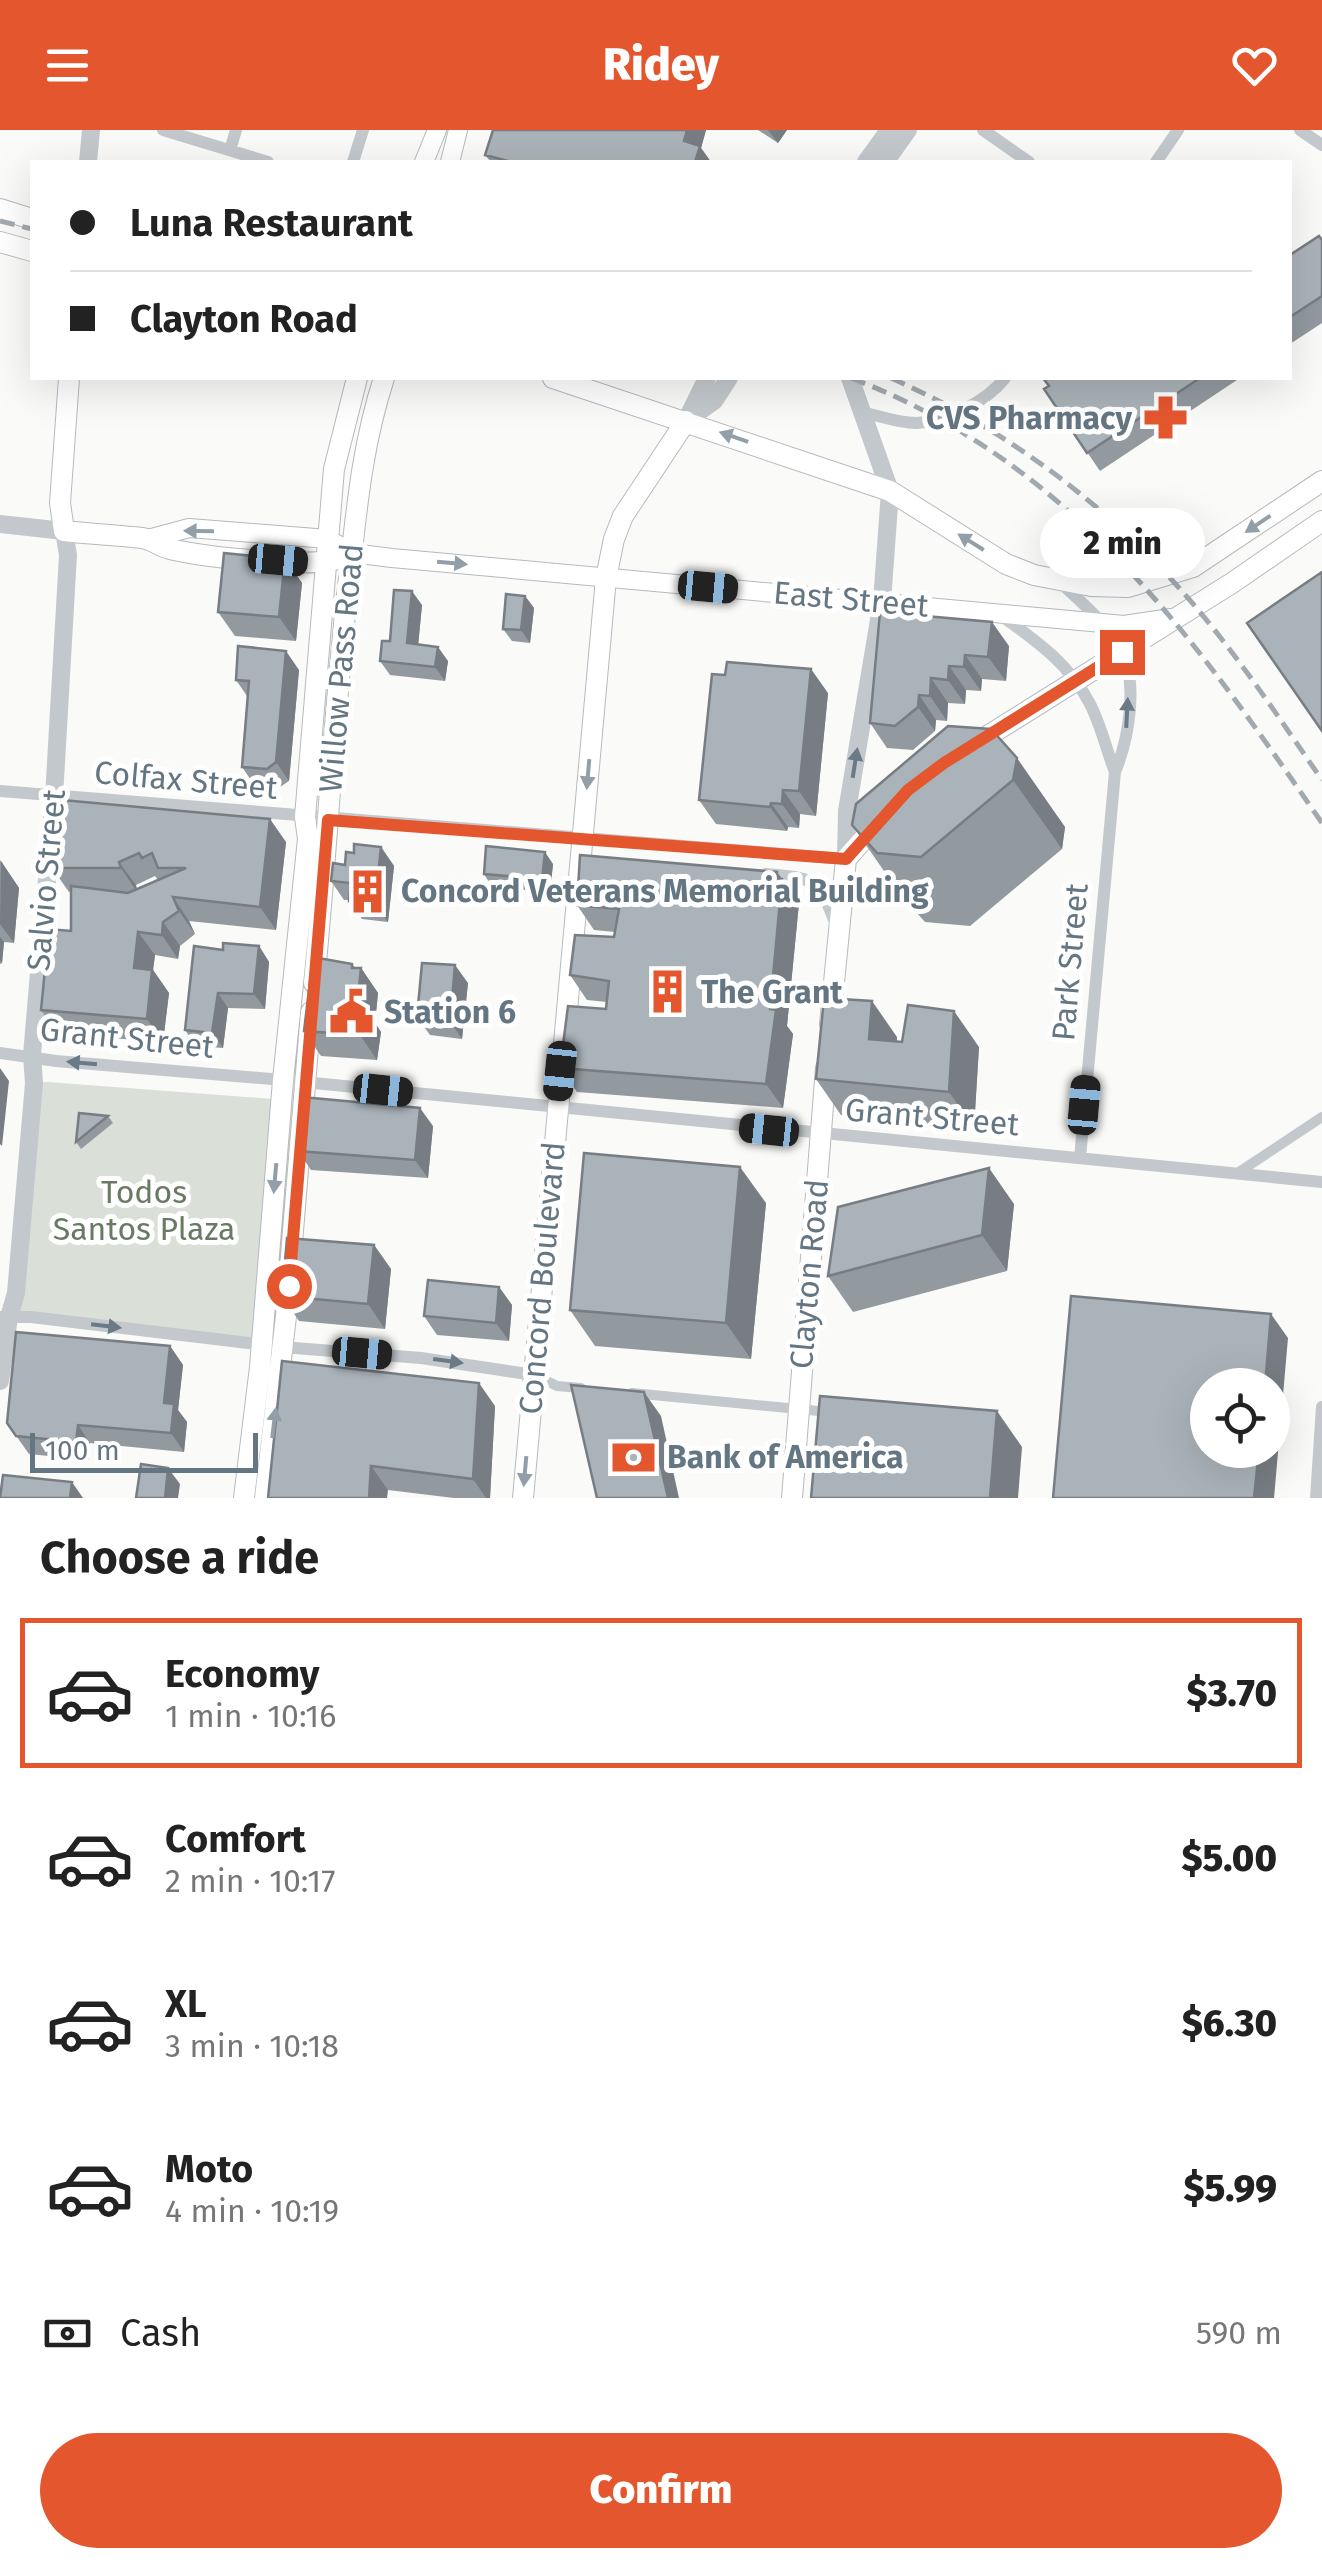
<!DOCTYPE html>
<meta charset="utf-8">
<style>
body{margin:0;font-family:"Fira Sans",sans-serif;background:#f6f6f6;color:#222;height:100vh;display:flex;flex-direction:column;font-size:38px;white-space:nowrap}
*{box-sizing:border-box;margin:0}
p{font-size:32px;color:#767676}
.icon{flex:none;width:55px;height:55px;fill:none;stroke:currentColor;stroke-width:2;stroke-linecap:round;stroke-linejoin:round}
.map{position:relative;height:1368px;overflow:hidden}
.drawer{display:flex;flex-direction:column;background:#fff;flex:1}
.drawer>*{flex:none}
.top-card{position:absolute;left:30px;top:30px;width:1262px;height:220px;border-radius:0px;box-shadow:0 10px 40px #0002;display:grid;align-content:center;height:220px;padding:0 40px;background:#fff}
.buttons{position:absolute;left:1190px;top:1238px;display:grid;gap:20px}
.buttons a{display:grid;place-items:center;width:100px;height:100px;border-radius:50%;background:#fff;box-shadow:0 10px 40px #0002;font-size:50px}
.scale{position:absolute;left:30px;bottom:25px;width:228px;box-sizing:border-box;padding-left:10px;border:5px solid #657683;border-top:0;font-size:28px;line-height:35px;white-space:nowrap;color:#657683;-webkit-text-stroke:8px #fff;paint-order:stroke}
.end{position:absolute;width:45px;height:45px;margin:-22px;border:12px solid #e4572e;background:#fff;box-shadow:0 0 0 5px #fff}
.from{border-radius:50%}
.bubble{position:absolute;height:70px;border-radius:35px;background:#fff;box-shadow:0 10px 40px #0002;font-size:32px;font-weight:800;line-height:70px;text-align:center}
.car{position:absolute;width:30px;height:60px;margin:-30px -15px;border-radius:12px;box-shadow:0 0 8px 2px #0007;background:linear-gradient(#222 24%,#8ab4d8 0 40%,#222 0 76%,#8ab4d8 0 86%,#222 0)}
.top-card b{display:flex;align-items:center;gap:35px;height:95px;font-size:38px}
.top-card b+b{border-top:2px solid #e0e0e0}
.top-card i{width:25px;height:25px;background:#222}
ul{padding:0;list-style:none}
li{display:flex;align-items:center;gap:30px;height:150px;margin:0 20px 15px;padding:0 20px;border:5px solid transparent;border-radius:0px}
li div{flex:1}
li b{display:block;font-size:38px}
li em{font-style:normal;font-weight:800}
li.active{border-color:#e4572e}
li>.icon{width:90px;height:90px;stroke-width:1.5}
h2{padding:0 40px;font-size:45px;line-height:120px}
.pay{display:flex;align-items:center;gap:25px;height:110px;padding:0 40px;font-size:38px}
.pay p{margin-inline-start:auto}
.button{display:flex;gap:20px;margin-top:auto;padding:20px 40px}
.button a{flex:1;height:115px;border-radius:60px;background:#e4572e;color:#fff;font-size:40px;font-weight:800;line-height:115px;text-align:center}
header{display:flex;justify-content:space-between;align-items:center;height:130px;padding:0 40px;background:#e4572e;color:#fff;font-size:45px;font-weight:800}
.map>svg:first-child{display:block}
.green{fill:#dadfd7}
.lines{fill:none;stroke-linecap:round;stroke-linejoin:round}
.secondary-casing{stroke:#b3babf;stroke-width:20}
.primary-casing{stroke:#b5babe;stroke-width:22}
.pedestrian{stroke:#c3c8cc;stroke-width:10}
.minor{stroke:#c3c8cc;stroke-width:12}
.tertiary{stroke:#c3c8cc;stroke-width:18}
.secondary{stroke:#fff;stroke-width:18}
.primary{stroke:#fff;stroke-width:20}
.rail{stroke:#a2aab0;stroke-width:5;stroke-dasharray:15 8;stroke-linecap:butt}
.wall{fill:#929a9f;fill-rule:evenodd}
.shaded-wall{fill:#777d82}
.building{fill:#aab3b9;stroke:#777d82;stroke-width:2.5}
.oneway{fill:#939fa8}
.oneway2{fill:#6a7a87}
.route{stroke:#e4572e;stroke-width:12}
.labels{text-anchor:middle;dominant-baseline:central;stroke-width:10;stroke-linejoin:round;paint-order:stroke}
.poi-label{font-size:32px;font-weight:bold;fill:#657683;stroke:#fff;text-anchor:start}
.street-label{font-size:32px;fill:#657683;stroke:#fff}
.park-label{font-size:32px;fill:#687a64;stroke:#fff}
</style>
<header><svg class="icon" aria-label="menu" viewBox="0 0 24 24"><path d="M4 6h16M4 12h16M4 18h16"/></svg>Ridey<svg class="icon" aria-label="heart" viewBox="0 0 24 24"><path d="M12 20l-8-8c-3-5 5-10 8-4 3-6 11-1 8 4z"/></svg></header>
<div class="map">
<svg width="1322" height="1368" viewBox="0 0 1322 1368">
<rect width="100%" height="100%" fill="#fafaf8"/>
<path class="green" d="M48,952L273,969L262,1215L9,1187L34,953Z"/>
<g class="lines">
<defs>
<path id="secondary" d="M424,32L437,0
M450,32L458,0
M148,409L189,398L328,409L352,423L392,428L1124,495L1171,488"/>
<path id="primary" d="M0,79L32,89
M0,112L32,121
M69,248L60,373L64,401C90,404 116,405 142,408C152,409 160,417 170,419C203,427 313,439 341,428
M553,248L890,361L1006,434L1034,445L1091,456L1128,457L1193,437L1322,351
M970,617L1232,453L1322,391
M314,853C327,724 333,594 347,465C356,389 360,322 384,248
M830,894L846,729L879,692
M244,1368L260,1237L283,950L308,709L305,687L334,339L357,248
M265,1368L286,1186L311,882
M523,1368L606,448L614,409L623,386L686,291
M792,1368L826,938"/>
</defs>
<use href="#secondary" class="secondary-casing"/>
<use href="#primary" class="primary-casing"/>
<path class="pedestrian" d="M1239,1042L1322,987
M535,1245L557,1256L581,1258
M632,1263L829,1282"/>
<path class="minor" d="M163,0L268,32
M983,0L1029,32
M1300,0L1322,15
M230,20L236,0
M353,32L363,0
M1156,32L1178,0
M862,282C879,286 899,293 916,293C947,292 987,271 1005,248
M1062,454C1083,474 1105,492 1120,518C1139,551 1129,608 1115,642L1080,1028
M999,484C1035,510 1069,533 1090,574C1101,595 1106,619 1115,642
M0,661L846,729
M766,744C818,749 817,747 837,797
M0,923L56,931L283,950L1322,1052
M0,1187H31L282,1217L421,1228L534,1245
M1316,1368L1322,1277"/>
<path class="tertiary" d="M88,32L91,0
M866,32L889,0
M885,32L908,0
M686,291L714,271L729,248
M686,291L707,248
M0,394L64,401L68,425L54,667L32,925L34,953L16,1163L9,1187L0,1251
M846,729L847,681L882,472L890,361L850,248"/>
<use href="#secondary" class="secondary"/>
<use href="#primary" class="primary"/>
<path class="rail" d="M0,91L32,99
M851,248C1073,333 1193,506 1322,693
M891,248C1001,297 1100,369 1180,459C1233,518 1277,585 1322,650"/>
</g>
<path class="wall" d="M493,0H706L701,18L711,32H491L485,25Z
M758,0H787L778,13Z
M1322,110V193L1290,214V125Z
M1043,248H1240L1100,341L1044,259L1049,256Z
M285,429L302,453L296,511L235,506L218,482Z
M525,466L534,478L530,513L512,511L503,499Z
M422,475L418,515L448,531L445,551L390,545L380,531L390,511Z
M880,482L1009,516L1006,551L982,549L981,561L966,560L965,574L948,573L947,591L936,590L935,601L913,620L887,618L870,593Z
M299,540L289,651L280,657L255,656L242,637L247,566L236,550Z
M828,563L816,686L800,684L799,698L788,697L787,701L716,694L699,670Z
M991,599L1065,697L1062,719L970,796L925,792L900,764L852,695Z
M62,670L286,712L276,800L189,791L195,804L180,816L178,829L155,825L153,840L169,863L163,912L57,904L41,880L71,801V762H69L52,738ZM155,746L158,750L137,759L136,755Z
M381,717L394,736L388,792L362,789L349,770H344L331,751L354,723Z
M0,730L19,758L14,813L4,812L2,833L0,834Z
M553,734L550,762L492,757L484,744Z
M777,742L799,773L787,896L793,904L783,978L577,962L560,938L606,879L607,872L587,870L570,845L614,807L615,802L594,800L577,775Z
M259,816L269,832L265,879L228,878L223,918L196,916L185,900Z
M356,838H361L378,863L375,893L381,902L377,930L321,926L304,901Z
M468,853L462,909L430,905L417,887Z
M897,907V912L979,917L974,998L841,985L816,949Z
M108,986L113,993L81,1019L76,1012Z
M433,996L428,1048L311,1040L298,1021Z
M766,1073L751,1229L595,1216L570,1180Z
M1014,1074L1007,1141L853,1182L828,1146Z
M374,1115L391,1139L385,1199L299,1191L282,1166Z
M499,1157L512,1175L509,1211L437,1205L424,1186Z
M170,1216L183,1235L178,1280L187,1292L184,1322L90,1313L89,1330L29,1324L7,1293Z
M495,1276L490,1368H454L388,1360L268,1368Z"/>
<path class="shaded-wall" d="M687,0H706L701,18L711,32H695L684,11Z
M768,0H787L778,13Z
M285,429L302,453L296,511L279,487Z
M412,461L422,475L417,527L407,513Z
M525,466L534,478L530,513L521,500Z
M992,492L1009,516L1006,551L988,527Z
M438,517L448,531L445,551L435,537Z
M286,521L299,540L289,651L276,632Z
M965,525L982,549L981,561L964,537Z
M949,536L966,560L965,574L948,550Z
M811,539L828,563L816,686L799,661Z
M931,548L948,573L947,591L930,566Z
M919,565L936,590L935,601L918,577Z
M1017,628L1065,697L1062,719L1013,650Z
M783,660L800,684L799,698L782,674Z
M771,673L788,697L787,701L770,677Z
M270,689L286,712L276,800L260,777Z
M381,717L394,736L388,792L375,773Z
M545,722L553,734L550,762L542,749Z
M1,731L19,758L14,813L0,794Z
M119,732L136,755L137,762L121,738Z
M777,742L799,773L787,896L793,904L783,978L766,954Z
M173,767L189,791L195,804L179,781Z
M163,792L180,816L178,829L162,805Z
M138,802L155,825L153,840L169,863L163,912L147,889L134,838Z
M0,807L4,812L2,833L0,830Z
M259,816L269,832L265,879L254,864Z
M352,834L361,845V838L378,863L375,893L381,902L377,930L360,905Z
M455,835L468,853L462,909L450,891Z
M218,863L228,878L223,918L212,903Z
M872,871L897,907L894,945L869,909Z
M954,881L979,917L974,998L949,962Z
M0,938L9,951L2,1016L0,1014Z
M420,978L433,996L428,1048L415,1030Z
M740,1037L766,1073L751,1229L726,1193Z
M989,1038L1014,1074L1007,1141L982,1105Z
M374,1115L391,1139L385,1199L368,1174Z
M499,1157L512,1175L509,1211L496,1193Z
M1271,1184L1288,1208L1274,1368H1254L1259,1320H1272V1255H1265Z
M170,1216L183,1235L178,1280L187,1292L184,1322L171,1303L164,1273Z
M479,1253L495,1276L490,1368H486L473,1349Z
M644,1262L661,1286L679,1368H668Z
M997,1281L1022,1317L1018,1368H990Z
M78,1295L90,1313L89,1330L76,1312Z
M371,1336L388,1360L387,1368H369Z
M168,1338L180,1354L178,1368H165Z
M72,1352L83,1368H70Z"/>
<path class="building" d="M493,0H687L684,11L700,16L695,32H512L485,25Z
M1319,106L1322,110V166L1290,187V125Z
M1043,248H1200L1087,323L1044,259L1049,256Z
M224,423L285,429L279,487L218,482Z
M1322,442V601L1247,493Z
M394,460L412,461L407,513L438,517L435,537L380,531L382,511H390Z
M506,464L525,466L521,500L503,499Z
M880,482L992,492L988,527L965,525L964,537L949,536L948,550L931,548L930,566L919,565L918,577L895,596L870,593Z
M238,516L286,521L276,632L267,639L242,637L249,551L236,550Z
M727,532L811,539L799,661L783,660L782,674L771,673L770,677L699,670L712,544L725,545Z
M948,596L991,599L1017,628L1013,650L921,727L877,723L852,695L856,674Z
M62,670L270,689L260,777L173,767L179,781L163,792L162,805L138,802L134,838L152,840L147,889L41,880L49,799L71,801V756L128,763L186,738H158L152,723L142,728L139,723L119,732L121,738H52Z
M354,714L381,717L375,773L349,771L351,753L331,751L333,733L345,735L346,722L354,723Z
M486,716L545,722L542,749L484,744Z
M580,725L777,742L776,748L782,749L770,879L776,880L766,954L560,938L568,876L606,879L609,851L570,845L575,805L614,807L619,779L577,775Z
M223,813L259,816L254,864L218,863L212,903L185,900L194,816L223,820Z
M313,827L352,834V838H361L357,877H364L360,905L304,901Z
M422,833L455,835L450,891L417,887Z
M824,868L872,871L869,909L902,912L908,875L954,881L949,962L816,949Z
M302,967L420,978L415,1030L298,1021Z
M79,983L108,986L76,1012Z
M584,1023L740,1037L726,1193L570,1180Z
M989,1038L982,1105L828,1146L838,1077Z
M287,1108L374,1115L368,1174L282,1166Z
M428,1150L499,1157L496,1193L424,1186Z
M1071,1166L1271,1184L1265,1255H1208V1320H1259L1254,1368H1053Z
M16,1202L170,1216L164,1273L174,1274L171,1303L78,1295L76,1312L16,1306L7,1293Z
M282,1231L479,1253L473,1349L371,1336L369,1368H268Z
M571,1255L644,1262L668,1368H597Z
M820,1266L997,1281L990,1368H811Z
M141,1334L168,1338L165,1368H136Z
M3,1345L72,1352L70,1368H0Z"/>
<defs><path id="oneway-solid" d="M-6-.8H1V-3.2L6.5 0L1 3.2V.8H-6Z" transform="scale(2.5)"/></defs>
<g class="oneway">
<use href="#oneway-solid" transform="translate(734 307) rotate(-161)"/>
<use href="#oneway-solid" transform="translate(1258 394) rotate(146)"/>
<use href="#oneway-solid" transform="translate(199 401) rotate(-179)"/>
<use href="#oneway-solid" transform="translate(971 412) rotate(-148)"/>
<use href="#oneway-solid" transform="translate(452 433) rotate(5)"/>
<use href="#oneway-solid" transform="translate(588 644) rotate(95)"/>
<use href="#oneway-solid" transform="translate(275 1048) rotate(95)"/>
<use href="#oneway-solid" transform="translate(274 1293) rotate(-83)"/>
<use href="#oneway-solid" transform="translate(525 1341) rotate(95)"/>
</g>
<g class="oneway2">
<use href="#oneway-solid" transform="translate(1127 583) rotate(-87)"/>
<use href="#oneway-solid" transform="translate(855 633) rotate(-81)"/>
<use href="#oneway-solid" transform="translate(82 933) rotate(-175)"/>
<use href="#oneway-solid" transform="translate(106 1196) rotate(7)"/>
<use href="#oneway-solid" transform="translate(448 1231) rotate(8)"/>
</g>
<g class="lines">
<path class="route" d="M289,1156L328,690L846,729L908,660L944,633L1122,522"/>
</g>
<defs>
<symbol id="pharmacy-bare" viewBox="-9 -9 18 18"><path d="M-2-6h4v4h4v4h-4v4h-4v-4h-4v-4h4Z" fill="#e4572e" stroke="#fff" stroke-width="2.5" paint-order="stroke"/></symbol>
<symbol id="building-bare" viewBox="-9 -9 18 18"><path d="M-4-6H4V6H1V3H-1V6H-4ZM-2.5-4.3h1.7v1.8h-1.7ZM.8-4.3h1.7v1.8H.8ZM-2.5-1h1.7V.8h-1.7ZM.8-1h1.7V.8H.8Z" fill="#e4572e" stroke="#fff" stroke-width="2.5" paint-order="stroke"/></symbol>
<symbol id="civic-bare" viewBox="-9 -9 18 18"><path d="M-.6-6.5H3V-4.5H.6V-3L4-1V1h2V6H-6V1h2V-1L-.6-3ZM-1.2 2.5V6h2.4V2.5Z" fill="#e4572e" stroke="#fff" stroke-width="2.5" paint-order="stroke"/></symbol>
<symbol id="bank-bare" viewBox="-9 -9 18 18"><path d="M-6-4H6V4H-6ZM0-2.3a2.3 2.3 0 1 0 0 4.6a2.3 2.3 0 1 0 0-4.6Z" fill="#e4572e" stroke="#fff" stroke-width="2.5" paint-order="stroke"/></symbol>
</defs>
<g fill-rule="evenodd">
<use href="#pharmacy-bare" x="1134" y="256" width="63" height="63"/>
<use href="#building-bare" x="336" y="730" width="63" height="63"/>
<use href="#building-bare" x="636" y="830" width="63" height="63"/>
<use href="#civic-bare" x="320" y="850" width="63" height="63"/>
<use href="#bank-bare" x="602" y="1296" width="63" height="63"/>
</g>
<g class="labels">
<g class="poi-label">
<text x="1132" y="288" text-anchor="end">CVS Pharmacy</text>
<text x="401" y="761">Concord Veterans Memorial Building</text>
<text x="701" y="862">The Grant</text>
<text x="384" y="882">Station 6</text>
<text x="667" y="1327">Bank of America</text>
</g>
<g class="street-label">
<text transform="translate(851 469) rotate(5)">East Street</text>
<text transform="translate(341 538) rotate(-85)">Willow Pass Road</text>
<text transform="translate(186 650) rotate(5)">Colfax Street</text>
<text transform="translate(46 750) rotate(-85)">Salvio Street</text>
<text transform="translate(1070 832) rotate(-85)">Park Street</text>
<text transform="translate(127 908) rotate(6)">Grant Street</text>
<text transform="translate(932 987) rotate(5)">Grant Street</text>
<text transform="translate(809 1144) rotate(-85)">Clayton Road</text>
<text transform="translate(542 1148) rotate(-85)">Concord Boulevard</text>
</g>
<g class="park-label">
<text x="144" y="1062">Todos<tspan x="144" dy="37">Santos Plaza</tspan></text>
</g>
</g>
</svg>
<div class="buttons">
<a><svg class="icon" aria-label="locate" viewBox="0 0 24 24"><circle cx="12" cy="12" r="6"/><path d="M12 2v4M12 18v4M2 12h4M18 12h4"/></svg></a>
</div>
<div class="scale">100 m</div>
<i class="end from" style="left:289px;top:1156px"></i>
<i class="end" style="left:1122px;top:522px"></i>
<div class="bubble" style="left:1040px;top:378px;width:165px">2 min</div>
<i class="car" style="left:278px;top:430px;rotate:95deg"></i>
<i class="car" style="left:708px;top:457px;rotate:95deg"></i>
<i class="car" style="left:560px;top:941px;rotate:186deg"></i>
<i class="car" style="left:383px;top:960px;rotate:96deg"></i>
<i class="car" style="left:1084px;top:975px;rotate:5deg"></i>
<i class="car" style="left:769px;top:1000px;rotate:276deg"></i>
<i class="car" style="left:362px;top:1223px;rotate:95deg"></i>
<div class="top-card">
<b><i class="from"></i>Luna Restaurant</b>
<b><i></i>Clayton Road</b>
</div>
</div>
<section class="drawer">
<h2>Choose a ride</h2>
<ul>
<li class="active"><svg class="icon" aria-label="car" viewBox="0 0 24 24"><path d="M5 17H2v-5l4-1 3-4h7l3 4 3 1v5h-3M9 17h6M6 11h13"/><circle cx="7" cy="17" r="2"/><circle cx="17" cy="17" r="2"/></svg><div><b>Economy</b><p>1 min · 10:16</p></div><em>$3.70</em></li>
<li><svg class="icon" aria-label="car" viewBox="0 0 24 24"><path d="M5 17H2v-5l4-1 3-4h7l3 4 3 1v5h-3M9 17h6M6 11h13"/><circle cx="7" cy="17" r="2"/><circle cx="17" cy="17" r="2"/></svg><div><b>Comfort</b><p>2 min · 10:17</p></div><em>$5.00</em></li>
<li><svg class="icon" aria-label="car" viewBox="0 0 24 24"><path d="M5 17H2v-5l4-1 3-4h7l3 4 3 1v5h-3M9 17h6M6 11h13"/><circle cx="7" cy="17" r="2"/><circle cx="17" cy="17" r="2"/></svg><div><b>XL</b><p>3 min · 10:18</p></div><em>$6.30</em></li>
<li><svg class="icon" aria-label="car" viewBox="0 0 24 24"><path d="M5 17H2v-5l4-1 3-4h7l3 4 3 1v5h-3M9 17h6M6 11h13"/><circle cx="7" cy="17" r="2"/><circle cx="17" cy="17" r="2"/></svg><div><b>Moto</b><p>4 min · 10:19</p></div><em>$5.99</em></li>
</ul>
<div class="pay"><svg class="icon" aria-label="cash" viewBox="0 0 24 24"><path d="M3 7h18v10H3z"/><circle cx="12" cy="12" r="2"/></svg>Cash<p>590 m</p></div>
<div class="button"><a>Confirm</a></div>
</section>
